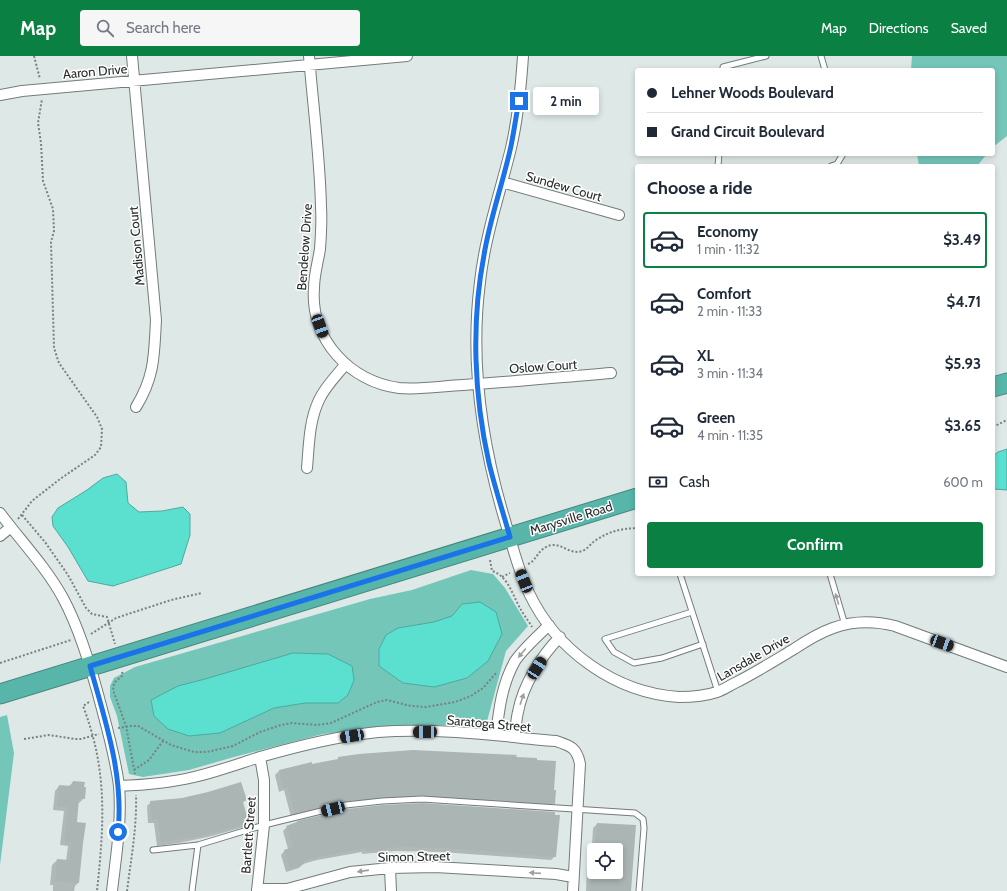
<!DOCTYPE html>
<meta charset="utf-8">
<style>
body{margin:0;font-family:Cabin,sans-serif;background:#f6f6f7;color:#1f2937;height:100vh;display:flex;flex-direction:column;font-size:15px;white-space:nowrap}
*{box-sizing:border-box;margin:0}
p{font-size:13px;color:#747a83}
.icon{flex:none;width:22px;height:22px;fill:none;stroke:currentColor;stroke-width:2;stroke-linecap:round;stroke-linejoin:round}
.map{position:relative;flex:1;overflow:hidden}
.sheet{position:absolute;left:635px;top:108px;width:360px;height:412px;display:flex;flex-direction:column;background:#fff;border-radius:4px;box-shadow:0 2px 6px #0003}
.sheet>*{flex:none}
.top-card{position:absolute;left:635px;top:12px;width:360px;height:88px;border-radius:4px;box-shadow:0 2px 6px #0003;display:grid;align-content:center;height:88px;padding:0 12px;background:#fff}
.buttons{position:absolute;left:587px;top:787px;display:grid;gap:8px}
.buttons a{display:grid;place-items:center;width:36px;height:36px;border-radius:4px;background:#fff;box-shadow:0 2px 6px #0003;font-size:20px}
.end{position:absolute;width:18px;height:18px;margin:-9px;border:5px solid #1a73e8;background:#fff;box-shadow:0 0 0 2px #fff}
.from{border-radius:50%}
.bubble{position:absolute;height:28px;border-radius:4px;background:#fff;box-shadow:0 2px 6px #0003;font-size:13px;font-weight:700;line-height:28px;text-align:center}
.car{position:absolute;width:12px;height:24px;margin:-12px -6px;border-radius:5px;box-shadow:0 0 3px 1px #0007;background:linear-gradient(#222 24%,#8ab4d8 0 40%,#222 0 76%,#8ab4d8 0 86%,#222 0)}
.top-card b{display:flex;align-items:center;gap:14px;height:38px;font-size:15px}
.top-card b+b{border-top:1px solid #e0e1e3}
.top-card i{width:10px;height:10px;background:#1f2937}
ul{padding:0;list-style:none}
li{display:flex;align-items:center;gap:12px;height:56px;margin:0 8px 6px;padding:0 4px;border:2px solid transparent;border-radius:4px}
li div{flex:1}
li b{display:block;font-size:15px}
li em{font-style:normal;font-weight:700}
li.on{border-color:#0b8043}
li>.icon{width:36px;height:36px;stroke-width:1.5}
h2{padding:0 12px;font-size:18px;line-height:48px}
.pay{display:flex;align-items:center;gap:10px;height:44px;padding:0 12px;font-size:15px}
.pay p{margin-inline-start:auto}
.action{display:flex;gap:8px;margin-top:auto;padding:8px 12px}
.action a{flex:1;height:46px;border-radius:4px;background:#0b8043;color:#fff;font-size:16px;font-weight:700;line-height:46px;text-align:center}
header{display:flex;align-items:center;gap:24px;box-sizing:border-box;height:56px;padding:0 20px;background:#0b8043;color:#fff}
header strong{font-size:19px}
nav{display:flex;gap:22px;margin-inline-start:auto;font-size:14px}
.search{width:280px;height:36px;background:#f6f6f7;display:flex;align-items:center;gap:10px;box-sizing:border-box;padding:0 14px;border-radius:4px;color:#747a83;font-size:15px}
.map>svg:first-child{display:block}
.green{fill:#74c6b9}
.water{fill:#5be0cf;stroke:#4caa9e}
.shadow{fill:#0003;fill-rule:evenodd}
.building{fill:#abb5b3}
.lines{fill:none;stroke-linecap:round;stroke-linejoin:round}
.lane-casing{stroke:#737c7a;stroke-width:7}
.street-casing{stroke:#737c7a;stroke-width:12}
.highway-casing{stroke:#47867d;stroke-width:21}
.path{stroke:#7a8180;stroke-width:2;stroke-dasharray:2 2;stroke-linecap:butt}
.lane{stroke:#fff;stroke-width:5}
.street{stroke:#fff;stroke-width:10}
.highway{stroke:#57b6a9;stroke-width:19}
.oneway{fill:#9ea0a0}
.route{stroke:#1a73e8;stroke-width:5}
.labels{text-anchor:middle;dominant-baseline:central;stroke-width:3;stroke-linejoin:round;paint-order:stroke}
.street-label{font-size:13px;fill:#282c2b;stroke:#fff}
</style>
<header>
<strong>Map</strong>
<div class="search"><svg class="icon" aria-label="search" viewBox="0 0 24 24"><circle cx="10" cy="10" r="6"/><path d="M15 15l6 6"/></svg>Search here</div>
<nav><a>Map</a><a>Directions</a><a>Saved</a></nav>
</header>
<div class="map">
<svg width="1007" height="835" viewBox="0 0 1007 835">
<rect width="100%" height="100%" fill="#dee8e6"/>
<path class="green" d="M912,0H1007V80L993,91V14H911Z
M917,98H987L977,110H919Z
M471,514L493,518L505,532L528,570L506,595L486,669H405L323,678L234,701L189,714L143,721L129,718L117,660L110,641V630L114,622L135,611L370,543L412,534Z
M7,659L14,697L0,809V661Z"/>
<path class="water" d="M1007,393V434L993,433V400L998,396Z
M117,418L126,426L128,447L139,456L162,455L183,451L190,458V479L181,508L113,530L88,525L68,491L53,470L52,461L58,452L87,434L103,422Z
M480,546L496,556L502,578L488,605L467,622L434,631L403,627L379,610V593L386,579L398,572L434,566L452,560L462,548Z
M293,597L328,598L352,610L354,624L348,639L338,647H305L274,652L220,677L189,680L168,673L154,660L151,644L178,630L205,623Z"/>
<path class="shadow" d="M339,702H515L553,735L554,747L550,751L417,743L341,749L291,761L284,734L279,736L275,719L279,715L311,707V709L337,704Z
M73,726L84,742L79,747H77L76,767L78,827L75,830L74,835H53V829H50L52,809L57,804L66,805L68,790L60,789L64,755L53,754L55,735L59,730L68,731Z
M245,744L242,747L248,767L244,771L212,780L179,787L157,790L154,767H148L147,750L151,746Z
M597,768L635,770L630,835H586L587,809L591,806L593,772ZM594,794H616V816H594Z
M287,771L555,800L551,804L441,796L396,795L362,798V796L317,804L303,808L299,812L286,816L281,799L285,794L288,793L283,775Z"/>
<path class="building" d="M413,694L517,699L516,701L537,702V704L556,705L554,734H556L555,748L422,739L382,741L346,745L295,757L288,731L283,732L279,714L312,706V708L338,703V701L359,698Z
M73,725L85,726L84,731H86L85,743L79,742L77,766L86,767L83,787L79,827L55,825L57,803L69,804L72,786L64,785L68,751L57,750L59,729L72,730Z
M241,726L247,744L243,746L249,767L203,780L161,786L158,763L152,764L150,745L182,742L208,736Z
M422,747L555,756V759H560L556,801L446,792L400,791L366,795V792L322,800L303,805L304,808L290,812L284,794L293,791L286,770L297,766V765L347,753L382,749Z
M597,767L636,769L631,835H589L591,816H621L623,794H595Z"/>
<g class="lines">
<defs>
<path id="lane" d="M821,0L825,14
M723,14V11L766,0
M718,110L719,98
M831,110L837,108L843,98
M680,518L718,636
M830,518L845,569
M692,556L605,583L614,596L634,607L662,602L703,588
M153,794L198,789L264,769L346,749L382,745L422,743L635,757L643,763L644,772L639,835
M192,835L198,789"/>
<path id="street" d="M132,0L156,264C154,299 155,320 136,351
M309,0C313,50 320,101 321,151C322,165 321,179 320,193C318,206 314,219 314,232C310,283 350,326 399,332C420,334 442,330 463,329C512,326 562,321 611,317
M523,0C521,31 518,62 511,92C500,137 485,180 480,226C470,304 481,382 503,458C511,484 517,512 529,537C556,594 615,637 679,641C691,641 705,640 717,636C723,634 729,630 735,627C755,617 774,605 794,593C806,585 819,577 833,572C853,565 875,565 895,570L1007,611
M0,39L22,35L407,0
M502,126L619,159
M307,412C309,389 309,365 319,344C325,331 336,320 345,309
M0,457C21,485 46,511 63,542C79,572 89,606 98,638C106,669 115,698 119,730C122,765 116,800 112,835
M0,480L11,471
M496,679C499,653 502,628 515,605C524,592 538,580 549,569
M514,681C516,673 516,664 518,656C523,629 541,600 560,581
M119,730C144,729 169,727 194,721C216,716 238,708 260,701C298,690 338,680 378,676C419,673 465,676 505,680C522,682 539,684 556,685C571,690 577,692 580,708L573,835
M390,812L391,835
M257,833H287L350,816L390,812L435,811L556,818L573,821
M257,835L264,769V724L260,701"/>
<path id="highway" d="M993,331L1007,327
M0,638L637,442"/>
</defs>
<use href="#lane" class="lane-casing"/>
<use href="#street" class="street-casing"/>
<use href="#highway" class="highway-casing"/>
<path class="path" d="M34,0L40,23
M993,371L1007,364
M22,459L45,486L68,519L86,552L92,558L107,561L115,588
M18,463L32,445L60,423L95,399L101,391L102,373L97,361L59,307L54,292L51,186L54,175L53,153L43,125L41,87L38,67L42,43
M490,504L492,515C508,520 512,538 520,552C523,558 528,564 532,571
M528,508C538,504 537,492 552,489C563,488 570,499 582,495C587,494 591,487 596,484C610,475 620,473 637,472
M502,521L510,517
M91,578L116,562L171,544L202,537
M0,607L71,584
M122,616L123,619L114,627L113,634L126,670L135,718
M89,646L83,650C108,715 104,768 97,835
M118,672L131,670H138L171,689L194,696H207L233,690L260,676L281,669L292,667L317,669L331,667L377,646L387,644L411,650L426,651L455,646L471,640L483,632L497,616
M24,683L49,679L75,683H81L99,678
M134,714L149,704L163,685
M127,835C131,803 137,771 136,739"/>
<use href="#lane" class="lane"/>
<use href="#street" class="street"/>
<use href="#highway" class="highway"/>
</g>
<defs><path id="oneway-solid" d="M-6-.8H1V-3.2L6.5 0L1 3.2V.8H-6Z"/></defs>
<g class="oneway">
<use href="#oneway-solid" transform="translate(837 543) rotate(-106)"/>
<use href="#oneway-solid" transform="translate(522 597) rotate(130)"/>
<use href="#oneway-solid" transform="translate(522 643) rotate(-71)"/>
<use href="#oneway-solid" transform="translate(363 815) rotate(172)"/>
<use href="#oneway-solid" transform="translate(535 817) rotate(-176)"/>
</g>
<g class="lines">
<path class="route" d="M118,776C124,719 105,664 90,610L510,481C503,456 495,432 489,407C474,340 471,267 484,199C490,162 503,127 511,90C514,75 516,60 519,45"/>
</g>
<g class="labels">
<g class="street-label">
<text transform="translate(95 15) rotate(-5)">Aaron Drive</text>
<text transform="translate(564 130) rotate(16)">Sundew Court</text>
<text transform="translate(136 190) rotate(-95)">Madison Court</text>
<text transform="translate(304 191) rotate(-86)">Bendelow Drive</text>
<text transform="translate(543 310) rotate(-4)">Oslow Court</text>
<text transform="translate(571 462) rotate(-17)">Marysville Road</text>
<text transform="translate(753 601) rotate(-30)">Lansdale Drive</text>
<text transform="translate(489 667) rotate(5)">Saratoga Street</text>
<text transform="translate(248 779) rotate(-86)">Bartlett Street</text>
<text transform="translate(414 800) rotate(-1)">Simon Street</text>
</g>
</g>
</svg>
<div class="buttons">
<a><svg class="icon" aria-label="locate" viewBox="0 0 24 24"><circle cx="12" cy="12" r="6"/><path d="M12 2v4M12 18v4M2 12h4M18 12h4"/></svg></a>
</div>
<i class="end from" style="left:118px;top:776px"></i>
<i class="end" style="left:519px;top:45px"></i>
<div class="bubble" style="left:533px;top:31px;width:66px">2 min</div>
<i class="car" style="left:320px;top:270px;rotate:160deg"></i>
<i class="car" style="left:524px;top:525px;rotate:338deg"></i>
<i class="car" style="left:942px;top:587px;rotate:110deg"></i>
<i class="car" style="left:537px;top:612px;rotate:33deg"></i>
<i class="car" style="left:425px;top:676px;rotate:269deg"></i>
<i class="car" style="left:352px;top:680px;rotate:261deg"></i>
<i class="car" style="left:333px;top:753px;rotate:256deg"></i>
<div class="top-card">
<b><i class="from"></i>Lehner Woods Boulevard</b>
<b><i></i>Grand Circuit Boulevard</b>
</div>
<section class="sheet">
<h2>Choose a ride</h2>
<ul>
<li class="on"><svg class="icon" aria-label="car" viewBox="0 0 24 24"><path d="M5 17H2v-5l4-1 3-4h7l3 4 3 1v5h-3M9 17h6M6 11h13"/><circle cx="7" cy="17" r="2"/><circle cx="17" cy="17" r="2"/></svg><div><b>Economy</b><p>1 min · 11:32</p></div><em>$3.49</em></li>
<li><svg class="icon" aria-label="car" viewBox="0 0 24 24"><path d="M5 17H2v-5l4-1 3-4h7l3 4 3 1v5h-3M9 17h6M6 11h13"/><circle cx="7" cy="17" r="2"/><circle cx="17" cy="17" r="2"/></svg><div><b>Comfort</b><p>2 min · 11:33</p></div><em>$4.71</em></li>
<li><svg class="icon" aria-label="car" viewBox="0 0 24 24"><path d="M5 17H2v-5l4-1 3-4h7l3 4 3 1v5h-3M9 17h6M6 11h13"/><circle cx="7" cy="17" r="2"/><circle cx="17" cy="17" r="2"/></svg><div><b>XL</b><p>3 min · 11:34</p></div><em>$5.93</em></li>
<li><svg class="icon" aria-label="car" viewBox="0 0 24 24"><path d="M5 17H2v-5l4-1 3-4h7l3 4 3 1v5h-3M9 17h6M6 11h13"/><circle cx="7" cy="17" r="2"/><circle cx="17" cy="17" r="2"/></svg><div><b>Green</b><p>4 min · 11:35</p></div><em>$3.65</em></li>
</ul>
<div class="pay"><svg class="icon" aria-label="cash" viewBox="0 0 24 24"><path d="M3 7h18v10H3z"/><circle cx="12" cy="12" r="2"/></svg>Cash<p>600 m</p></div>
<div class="action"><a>Confirm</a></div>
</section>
</div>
